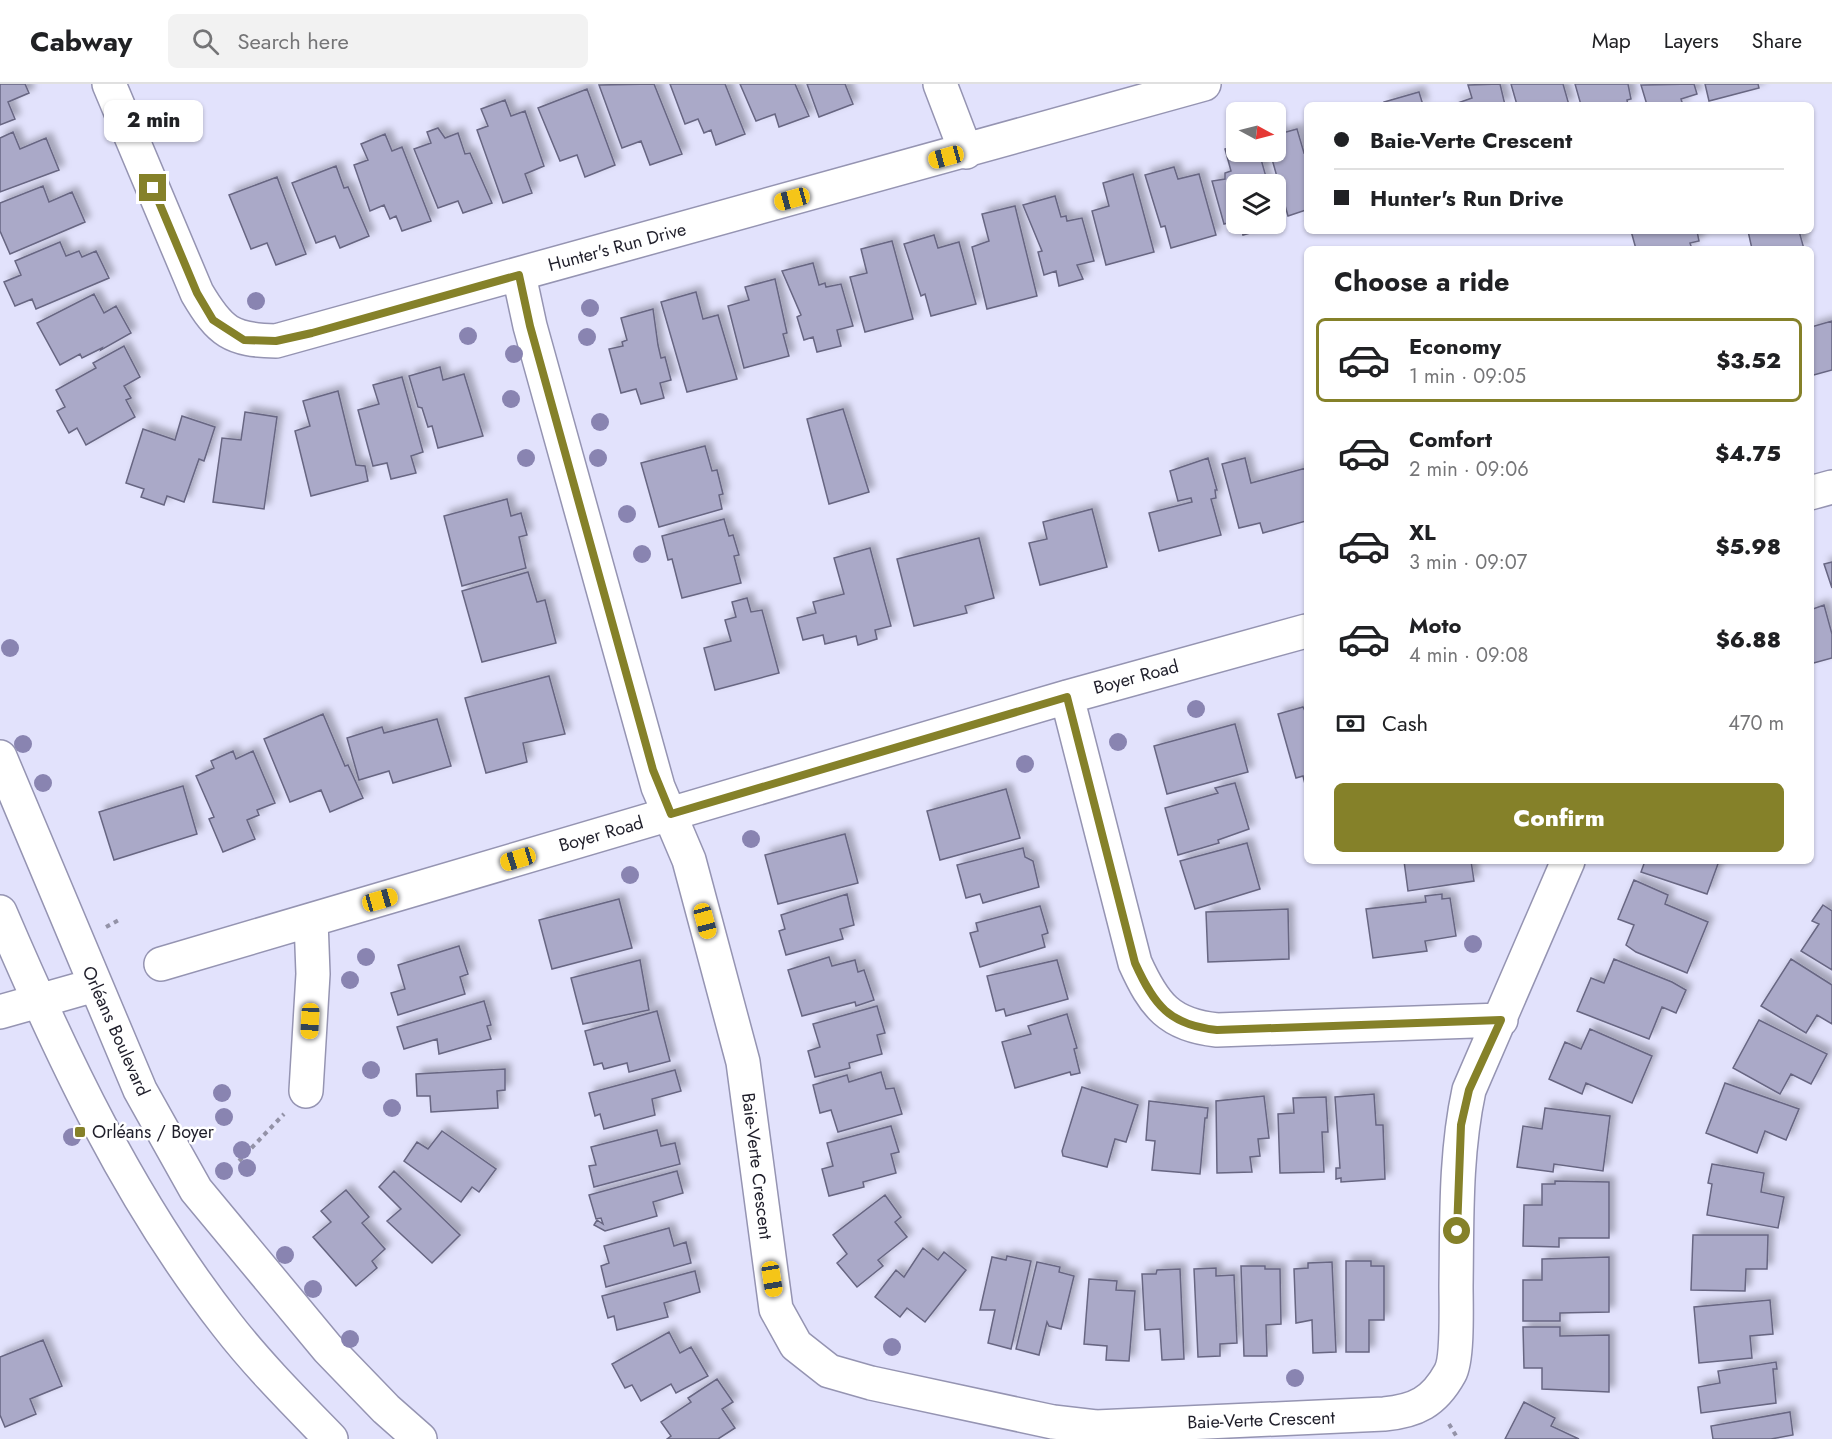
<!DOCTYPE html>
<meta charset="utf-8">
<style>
body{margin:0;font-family:Jost,sans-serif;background:#f2f2f2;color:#202124;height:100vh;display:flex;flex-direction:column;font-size:22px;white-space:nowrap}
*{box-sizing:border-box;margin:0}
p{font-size:20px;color:#757577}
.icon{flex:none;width:33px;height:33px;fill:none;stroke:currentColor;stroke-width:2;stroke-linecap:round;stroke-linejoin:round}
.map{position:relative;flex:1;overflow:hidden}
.sheet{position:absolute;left:1304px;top:162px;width:510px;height:618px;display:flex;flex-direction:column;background:#fff;border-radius:9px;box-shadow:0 2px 4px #0004}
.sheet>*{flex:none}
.banner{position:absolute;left:1304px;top:18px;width:510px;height:132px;border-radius:9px;box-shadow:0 2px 4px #0004;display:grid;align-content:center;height:132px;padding:0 30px;background:#fff}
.needle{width:39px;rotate:97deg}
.tools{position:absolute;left:1226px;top:18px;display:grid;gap:12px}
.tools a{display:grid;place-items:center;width:60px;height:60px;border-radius:9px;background:#fff;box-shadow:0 2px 4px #0004;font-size:30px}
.end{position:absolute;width:27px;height:27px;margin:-14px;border:8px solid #858129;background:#fff;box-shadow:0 0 0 3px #fff}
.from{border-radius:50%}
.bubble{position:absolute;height:42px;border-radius:9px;background:#fff;box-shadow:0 2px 4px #0004;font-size:20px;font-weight:800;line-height:42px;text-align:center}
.car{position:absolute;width:18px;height:36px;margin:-18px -9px;border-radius:8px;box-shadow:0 0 4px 2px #0007;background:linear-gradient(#f5c518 24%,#345 0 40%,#f5c518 0 76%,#345 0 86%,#f5c518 0)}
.banner b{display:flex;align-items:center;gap:21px;height:57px;font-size:22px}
.banner b+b{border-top:2px solid #e0e0e0}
.banner i{width:15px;height:15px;background:#202124}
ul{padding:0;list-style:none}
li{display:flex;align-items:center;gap:18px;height:84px;margin:0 12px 9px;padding:0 18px;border:3px solid transparent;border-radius:9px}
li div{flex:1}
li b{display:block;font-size:22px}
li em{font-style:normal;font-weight:800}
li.on{border-color:#858129}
li>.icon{width:54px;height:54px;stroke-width:1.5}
h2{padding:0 30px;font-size:27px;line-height:72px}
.pay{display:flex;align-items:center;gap:15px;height:66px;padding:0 30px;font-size:22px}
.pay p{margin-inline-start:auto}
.button{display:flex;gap:12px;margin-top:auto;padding:12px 30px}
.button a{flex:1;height:69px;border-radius:9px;background:#858129;color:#fff;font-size:24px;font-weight:800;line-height:69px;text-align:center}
header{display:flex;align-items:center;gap:36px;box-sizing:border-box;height:84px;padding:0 30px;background:#fff;border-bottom:2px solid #e0e0e0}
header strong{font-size:28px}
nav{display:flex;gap:33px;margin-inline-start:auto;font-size:21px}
.search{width:420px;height:54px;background:#f2f2f2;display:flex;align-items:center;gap:15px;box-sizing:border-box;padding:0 21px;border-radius:9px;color:#757577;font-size:22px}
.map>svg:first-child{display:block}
.building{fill:#aaa9c8;stroke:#676682;stroke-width:1.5;filter:url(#shadow)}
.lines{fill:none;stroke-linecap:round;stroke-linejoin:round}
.street-casing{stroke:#9594b2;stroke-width:36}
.secondary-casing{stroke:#9594b2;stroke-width:36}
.path{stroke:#9392a7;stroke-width:4;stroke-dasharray:4.5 4.5;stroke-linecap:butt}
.street{stroke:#fff;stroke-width:33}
.secondary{stroke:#fff;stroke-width:33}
.tree{fill:#8984b1}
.route{stroke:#858129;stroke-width:8}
.poi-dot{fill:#858129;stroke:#fff;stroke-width:2}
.labels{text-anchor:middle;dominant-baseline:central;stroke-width:5;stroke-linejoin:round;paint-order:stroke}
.street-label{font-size:18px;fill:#1f1e2a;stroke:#fff}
.poi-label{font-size:18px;fill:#1f1e2a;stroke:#fff;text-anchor:start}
</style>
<header>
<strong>Cabway</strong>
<div class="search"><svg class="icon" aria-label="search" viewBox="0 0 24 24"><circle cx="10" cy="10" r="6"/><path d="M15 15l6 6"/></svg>Search here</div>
<nav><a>Map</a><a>Layers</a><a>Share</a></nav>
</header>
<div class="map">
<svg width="1832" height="1355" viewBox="0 0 1832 1355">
<defs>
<filter id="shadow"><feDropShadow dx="5.5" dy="-5.5" stdDeviation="3" flood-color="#0004"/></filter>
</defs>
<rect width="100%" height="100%" fill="#e2e2fc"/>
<path class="building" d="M0,0H25L29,9L8,18L15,35L0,41Z
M654,0L682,70L650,81L641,57L622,64L599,1Z
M670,0H725L745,50L716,61L711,46L704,49L698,35L685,40Z
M740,0H795L809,32L779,43L775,30L756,37Z
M807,0H845L853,20L819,33Z
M1500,0L1505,21H1452L1472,14L1468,1Z
M1511,0H1563L1569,21H1517Z
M1575,0H1628L1631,15L1627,16L1628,21H1581Z
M1694,0L1697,10L1681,15L1683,21H1647L1641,1Z
M1705,0H1758L1759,4L1709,17Z
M587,5L615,81L585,93L577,71L560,77L538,24Z
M1419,8L1423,21H1385L1384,18Z
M505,16L511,32L525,27L544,82L525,90L532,109L503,119L477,46L488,42L481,25Z
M438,44L445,54L458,49L465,70L470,69L492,119L463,129L458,117L438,124L414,65L431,59L427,48Z
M1297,45L1304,69L1306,68V126L1288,132L1270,68H1275V51Z
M13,48L20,65L46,54L59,86L0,108V54Z
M385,50L392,67L402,63L431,137L402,147L396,132L390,135L384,121L370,127L354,81L368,76L361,60Z
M1236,62V68H1259L1268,100H1236V137L1224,140L1212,97L1225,95V89L1231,87L1225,65Z
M336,82L344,104L348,103L369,152L340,164L335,152L316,159L292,99Z
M1174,83L1178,95L1199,90L1216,151L1171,164L1165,142L1161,143L1145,91Z
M1133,90L1154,168L1106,181L1092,127L1109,122L1103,99Z
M277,93L306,170L276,181L267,159L251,165L229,111Z
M43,102L49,118L72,108L85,138L10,170L0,147V119Z
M1055,112L1061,133L1066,132L1067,137L1082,134L1094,177L1077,181L1083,195L1059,202L1056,187L1044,191L1038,168L1042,167L1023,121Z
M1015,122L1037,212L987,225L972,163L989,157L982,130Z
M1240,140H1267L1268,144L1243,151Z
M1631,147H1697L1699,157L1690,159L1692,165H1636Z
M1748,147H1799L1804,165H1752Z
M934,151L938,164L959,158L976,220L931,232L925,210L921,212L904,160Z
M892,157L913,235L865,248L850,193L867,189L861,165Z
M60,158L66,172L79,167L82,173L96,167L109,194L36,225L32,215L15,222L4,198L21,191L15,177Z
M813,179L819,201L825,199L826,203L841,200L853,242L837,246L841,262L817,268L813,253L804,256L797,233L801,231L782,187Z
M775,195L787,249L783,250L789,272L744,284L728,222L749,216L745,203Z
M696,208L703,235L718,231L737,295L687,308L661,218Z
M94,210L104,229L116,222L131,249L101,266L102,264L82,274L80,270L60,281L37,239Z
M653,225L658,261L661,274L665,273L671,296L660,299L664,314L641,320L636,305L621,309L609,265L623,262L622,258L627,256L621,234Z
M1832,237V286L1810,292L1811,243Z
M124,262L140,293L124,302L131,314L126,316L135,333L86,361L77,344L69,349L57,327L65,323L56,306L96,284L93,279Z
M440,283L443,296L464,290L483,352L438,364L432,342L428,343L422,324L418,323L409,292Z
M402,293L423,368L411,372L416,389L391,395L387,379L373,382L358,326L379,320L373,301Z
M338,307L356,381L365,382L368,397L311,412L295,347L310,342L303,317Z
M843,325L869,408L829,420L807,335Z
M245,328L277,333L264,425L213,418L222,354L241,356Z
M182,332L215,343L204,377L199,375L184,418L167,412L164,421L141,413L144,405L126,399L143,345L175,356Z
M705,362L712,387L717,386L723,410L719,411L722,425L659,443L641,379Z
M1208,374L1217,406H1215L1216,414L1211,415L1221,451L1159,467L1149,429L1192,418L1191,414L1178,417L1170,387Z
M1245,374L1251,399L1306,384V437L1263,449L1260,439L1239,444L1222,380Z
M507,415L511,432L521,429L527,451L519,453L526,484L462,502L444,432Z
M1092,425L1107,483L1040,501L1029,459L1047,455L1043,438Z
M724,435L729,452L733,451L739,471L734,472L741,499L682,514L672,475L668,476L662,452Z
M979,454L994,514L965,522L967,529L914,542L897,475Z
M870,464L891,542L875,546L877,555L858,561L856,552L825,560L823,551L803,556L797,534L816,529L813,518L844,510L834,474Z
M1832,478V504L1824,480Z
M528,488L537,518L545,516L556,559L482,578L462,507Z
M747,514L751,528L762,526L779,589L715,606L704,564L731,557L725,536L736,533L732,518Z
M1824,521L1832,550V574L1810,580V526Z
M549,592L565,650L523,659L527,678L486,689L465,614Z
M1303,623L1306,629L1305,700L1303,692L1296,694L1278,630Z
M323,630L345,682L348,681L363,714L330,728L321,706L290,718L264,655Z
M437,635L451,682L393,699L389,687L359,696L347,654L382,643L384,649Z
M1235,640L1248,688L1167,710L1154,662Z
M233,667L236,675L253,667L275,719L257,726L259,731L247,736L255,755L223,768L209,735L214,733L196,692L214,684L211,677Z
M1235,699L1249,745L1218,756L1219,759L1178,771L1165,724L1218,709L1215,704Z
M183,702L197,750L114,776L99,728Z
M1006,705L1020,754L940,776L927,727Z
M845,750L858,799L778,820L765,771Z
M1247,759L1260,805L1195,825L1180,777Z
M1023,764L1025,773L1033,777L1039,803L983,819L980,810L966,814L957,781Z
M1404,777H1471L1474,797L1408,807Z
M1645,777H1719L1707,810L1641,788Z
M1634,796L1668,811L1665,820L1708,838L1687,889L1636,868L1626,861L1634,841L1618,835Z
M847,810L854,841L840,845L843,855L786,871L779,847L785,845L781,831Z
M1442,810V815L1450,814L1456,852L1425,857L1427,867L1373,874L1366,825L1426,818L1425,812Z
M619,815L632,864L552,885L539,836Z
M1823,821L1832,827V886L1801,867L1819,840L1812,837Z
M1040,822L1048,849L1042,851L1045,863L980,883L970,849L978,847L976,839Z
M1288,825L1289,875L1208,878L1206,828Z
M459,862L468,890L460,893L465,910L398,931L391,909L405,905L398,881Z
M829,873L832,882L855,876L858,888L864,886L874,916L856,922L855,918L802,932L788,886Z
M1614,875L1672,898L1686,906L1676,929L1662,923L1649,955L1577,927L1591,894L1604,899Z
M1791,875L1832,901V940L1817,931L1806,949L1761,922Z
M640,876L649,926L583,940L571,894Z
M1057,876L1068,915L1006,932L1004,925L996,927L987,892Z
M484,917L491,941L487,942L491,955L439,970L437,955L404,965L397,943Z
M877,922L885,949L877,951L882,970L849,979L850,984L815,993L808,967L820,963L813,940Z
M657,927L670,977L629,988L627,979L604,985L602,979L594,981L585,947Z
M1067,930L1077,964L1074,965L1080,989L1071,991L1070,988L1015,1004L1002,958L1031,950L1028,942Z
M1759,936L1827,970L1811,1000L1791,990L1780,1010L1733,984Z
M1590,945L1652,972L1632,1019L1586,999L1582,1010L1549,995L1565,958L1581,965Z
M505,985V1006L497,1007L498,1024L431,1028L430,1012H417L416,990Z
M675,986L681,1007L652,1015L655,1031L604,1045L600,1030L595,1032L589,1009Z
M881,988L886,1005L894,1004L902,1030L838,1048L831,1026L820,1029L813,1001L847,991L849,998Z
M1725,999L1799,1025L1786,1056L1765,1047L1757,1069L1706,1049Z
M1082,1003L1138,1021L1126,1058L1115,1055L1107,1083L1063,1072L1062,1067Z
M1374,1010L1376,1041H1383L1385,1095L1341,1098V1094L1336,1095V1084H1340L1335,1013Z
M1264,1012L1269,1054L1258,1055L1260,1072L1250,1073L1252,1088L1217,1089L1216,1017Z
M1326,1013L1328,1048H1322L1324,1088L1280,1089L1278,1030L1294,1029L1293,1014Z
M1149,1017L1208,1024L1207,1034H1205L1200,1090L1152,1086L1155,1057L1146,1056Z
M1545,1024L1610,1032L1603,1087L1554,1080L1553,1088L1517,1083L1523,1042L1542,1045Z
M891,1042L899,1068L891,1070L896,1089L863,1098L864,1103L829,1112L822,1085L833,1082L827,1059Z
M657,1046L661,1062L675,1059L680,1080L594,1103L589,1082L596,1081L591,1063Z
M442,1047L496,1085L479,1108L472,1103L461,1118L404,1077L417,1058L428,1065Z
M1712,1080L1764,1089L1761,1108L1784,1113L1778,1144L1707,1131L1712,1100L1708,1099Z
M394,1087L460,1151L432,1179L387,1137L401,1125L379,1103Z
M677,1087L683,1109L653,1118L657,1132L605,1147L594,1141L597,1136L603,1140L601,1134L596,1135L589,1111Z
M1555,1097L1609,1098V1154H1559V1163L1523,1162L1524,1121H1542V1100H1555Z
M346,1106L369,1133L362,1139L385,1165L372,1177L377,1184L356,1202L313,1153L331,1138L321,1127Z
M885,1111L901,1133L895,1138L907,1153L878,1176L883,1182L857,1203L837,1179L847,1170L833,1151Z
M669,1144L674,1162L686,1158L691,1179L606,1203L601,1182L609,1179L604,1162Z
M1693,1151H1768L1767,1185H1746L1745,1207L1691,1206Z
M923,1164L938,1176L944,1168L966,1186L925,1238L907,1224L900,1233L875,1213L896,1186L904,1193Z
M1007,1172L1031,1177L1011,1265L988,1259L995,1226H980L992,1173L1006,1176Z
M1609,1173V1228L1560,1229V1237H1523V1196H1542V1175Z
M1346,1177H1371V1182H1384V1236H1369V1268H1346Z
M1037,1178L1060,1183L1059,1188L1074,1192L1061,1245L1049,1242L1047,1238L1039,1271L1016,1265Z
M1332,1178L1336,1268L1313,1269L1312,1236L1296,1239L1294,1185L1308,1184V1179Z
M1241,1182H1265V1185H1280L1281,1240L1266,1241L1267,1272H1244Z
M1216,1184V1192L1234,1191L1237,1259L1220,1260V1272L1198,1273L1194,1185Z
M1180,1185L1184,1275L1162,1276L1160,1245L1145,1246L1142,1190H1156L1157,1186Z
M695,1187L700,1208L664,1219L668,1233L617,1246L614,1232L608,1234L602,1212Z
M1089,1195L1117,1197L1116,1206L1135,1207L1129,1277L1106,1276L1107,1262L1084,1260Z
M1770,1216L1773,1250L1750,1252L1752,1274L1699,1279L1694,1223Z
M1523,1243H1560V1252L1609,1251V1308L1542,1305V1284H1524Z
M669,1248L680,1269L691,1263L708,1292L676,1309L671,1300L641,1317L632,1301L625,1304L612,1280Z
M43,1256L62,1302L30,1315L36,1330L5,1343L0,1331V1273Z
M1776,1278L1777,1285H1773L1776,1319L1701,1329L1698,1303L1720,1299L1718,1287Z
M717,1295L733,1318L722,1325L735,1344L718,1355H667L671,1352L661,1338L691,1318L688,1314Z
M1524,1318L1555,1334L1551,1342L1579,1355H1505Z
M1790,1328L1793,1351L1771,1355H1713L1711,1342Z"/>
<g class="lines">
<defs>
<path id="street" d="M109,0L197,209C220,248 231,256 276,257L1204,0
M940,0L966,68
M519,191L530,242L658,703L689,776L743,978L776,1225L796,1261L829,1287L871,1299L1053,1338L1096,1343L1384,1330C1416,1327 1434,1318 1450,1289C1458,1275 1456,1220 1456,1202C1457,1136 1455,1071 1469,1006L1568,777
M1810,409L1832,403
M1067,613L1135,879C1154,921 1169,941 1217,946L1501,936
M161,880L1067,613L1306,547
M306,1007L313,890L311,836"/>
<path id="secondary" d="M0,673L140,1006L196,1106L328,1265L386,1325L420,1355
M0,828C62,973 129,1116 227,1241C258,1281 295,1318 331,1355
M0,928L95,901"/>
</defs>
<use href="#street" class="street-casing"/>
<use href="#secondary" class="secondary-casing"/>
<path class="path" d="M106,843L119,836
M239,1077L284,1030
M1449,1340L1458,1355"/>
<use href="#street" class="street"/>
<use href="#secondary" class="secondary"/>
</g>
<g class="tree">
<circle cx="256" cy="217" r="9"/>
<circle cx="590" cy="224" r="9"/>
<circle cx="468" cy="252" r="9"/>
<circle cx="587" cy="253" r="9"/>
<circle cx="514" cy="270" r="9"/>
<circle cx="511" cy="315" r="9"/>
<circle cx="600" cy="338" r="9"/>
<circle cx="526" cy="374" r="9"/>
<circle cx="598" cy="374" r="9"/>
<circle cx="627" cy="430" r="9"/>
<circle cx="642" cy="470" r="9"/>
<circle cx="10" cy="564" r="9"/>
<circle cx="1196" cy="625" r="9"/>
<circle cx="1118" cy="658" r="9"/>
<circle cx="23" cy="660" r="9"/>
<circle cx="1025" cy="680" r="9"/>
<circle cx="43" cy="699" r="9"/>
<circle cx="751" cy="755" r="9"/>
<circle cx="630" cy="791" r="9"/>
<circle cx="1473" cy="860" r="9"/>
<circle cx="366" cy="873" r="9"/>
<circle cx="350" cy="896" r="9"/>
<circle cx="371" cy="986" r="9"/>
<circle cx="222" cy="1009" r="9"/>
<circle cx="392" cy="1024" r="9"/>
<circle cx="224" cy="1033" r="9"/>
<circle cx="72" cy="1053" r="9"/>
<circle cx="242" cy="1066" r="9"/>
<circle cx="247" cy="1084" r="9"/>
<circle cx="224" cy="1087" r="9"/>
<circle cx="285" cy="1171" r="9"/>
<circle cx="313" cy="1205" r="9"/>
<circle cx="350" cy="1255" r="9"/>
<circle cx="892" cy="1263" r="9"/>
<circle cx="1295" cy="1294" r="9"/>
</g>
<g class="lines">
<path class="route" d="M153,104L197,209L213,236L244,256L276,257L312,249L519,191L530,242L653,686L671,730L1067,613L1135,879C1154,921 1169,941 1217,946L1501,936L1469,1006L1461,1041L1457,1147"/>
</g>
<rect class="poi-dot" x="74" y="1042" width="12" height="12" rx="3"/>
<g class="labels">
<g class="street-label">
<text transform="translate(617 163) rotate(-15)">Hunter's Run Drive</text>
<text transform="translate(1136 593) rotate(-15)">Boyer Road</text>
<text transform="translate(601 750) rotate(-16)">Boyer Road</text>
<text transform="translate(116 947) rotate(66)">Orléans Boulevard</text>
<text transform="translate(757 1082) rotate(83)">Baie-Verte Crescent</text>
<text transform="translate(1261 1336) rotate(-2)">Baie-Verte Crescent</text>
</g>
<g class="poi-label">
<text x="92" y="1048">Orléans / Boyer</text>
</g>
</g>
</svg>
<div class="tools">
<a><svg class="needle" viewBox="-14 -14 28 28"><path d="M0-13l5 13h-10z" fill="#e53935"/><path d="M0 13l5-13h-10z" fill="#757577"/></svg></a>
<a><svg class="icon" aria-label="layers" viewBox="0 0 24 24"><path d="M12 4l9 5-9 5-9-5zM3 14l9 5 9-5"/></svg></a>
</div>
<i class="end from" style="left:1457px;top:1147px"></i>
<i class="end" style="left:153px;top:104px"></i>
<div class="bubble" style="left:104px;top:16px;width:99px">2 min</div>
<i class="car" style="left:946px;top:73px;rotate:255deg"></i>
<i class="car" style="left:792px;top:115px;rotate:255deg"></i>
<i class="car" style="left:518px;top:775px;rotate:253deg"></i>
<i class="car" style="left:380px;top:816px;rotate:74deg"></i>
<i class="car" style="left:705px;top:837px;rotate:165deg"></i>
<i class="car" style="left:310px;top:937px;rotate:183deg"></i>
<i class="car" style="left:772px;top:1195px;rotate:171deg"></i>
<div class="banner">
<b><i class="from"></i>Baie-Verte Crescent</b>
<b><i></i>Hunter's Run Drive</b>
</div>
<section class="sheet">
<h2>Choose a ride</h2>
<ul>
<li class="on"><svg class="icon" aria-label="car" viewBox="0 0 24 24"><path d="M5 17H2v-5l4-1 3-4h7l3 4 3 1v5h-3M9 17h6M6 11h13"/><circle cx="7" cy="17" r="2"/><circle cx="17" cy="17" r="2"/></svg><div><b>Economy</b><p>1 min · 09:05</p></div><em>$3.52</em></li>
<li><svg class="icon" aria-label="car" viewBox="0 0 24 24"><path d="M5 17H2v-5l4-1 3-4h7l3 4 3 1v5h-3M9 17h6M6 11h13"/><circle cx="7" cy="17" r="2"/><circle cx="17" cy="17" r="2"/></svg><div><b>Comfort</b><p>2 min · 09:06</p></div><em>$4.75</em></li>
<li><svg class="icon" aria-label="car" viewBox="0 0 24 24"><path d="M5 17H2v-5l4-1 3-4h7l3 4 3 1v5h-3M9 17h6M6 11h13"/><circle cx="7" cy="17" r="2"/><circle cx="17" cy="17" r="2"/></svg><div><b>XL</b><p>3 min · 09:07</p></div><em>$5.98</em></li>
<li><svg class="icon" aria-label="car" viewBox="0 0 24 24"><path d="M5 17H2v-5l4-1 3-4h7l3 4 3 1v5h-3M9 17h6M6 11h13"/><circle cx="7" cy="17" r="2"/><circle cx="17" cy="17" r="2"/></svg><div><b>Moto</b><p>4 min · 09:08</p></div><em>$6.88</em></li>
</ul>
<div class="pay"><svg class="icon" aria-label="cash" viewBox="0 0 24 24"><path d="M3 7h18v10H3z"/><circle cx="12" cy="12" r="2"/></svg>Cash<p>470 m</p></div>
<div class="button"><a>Confirm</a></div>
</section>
</div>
